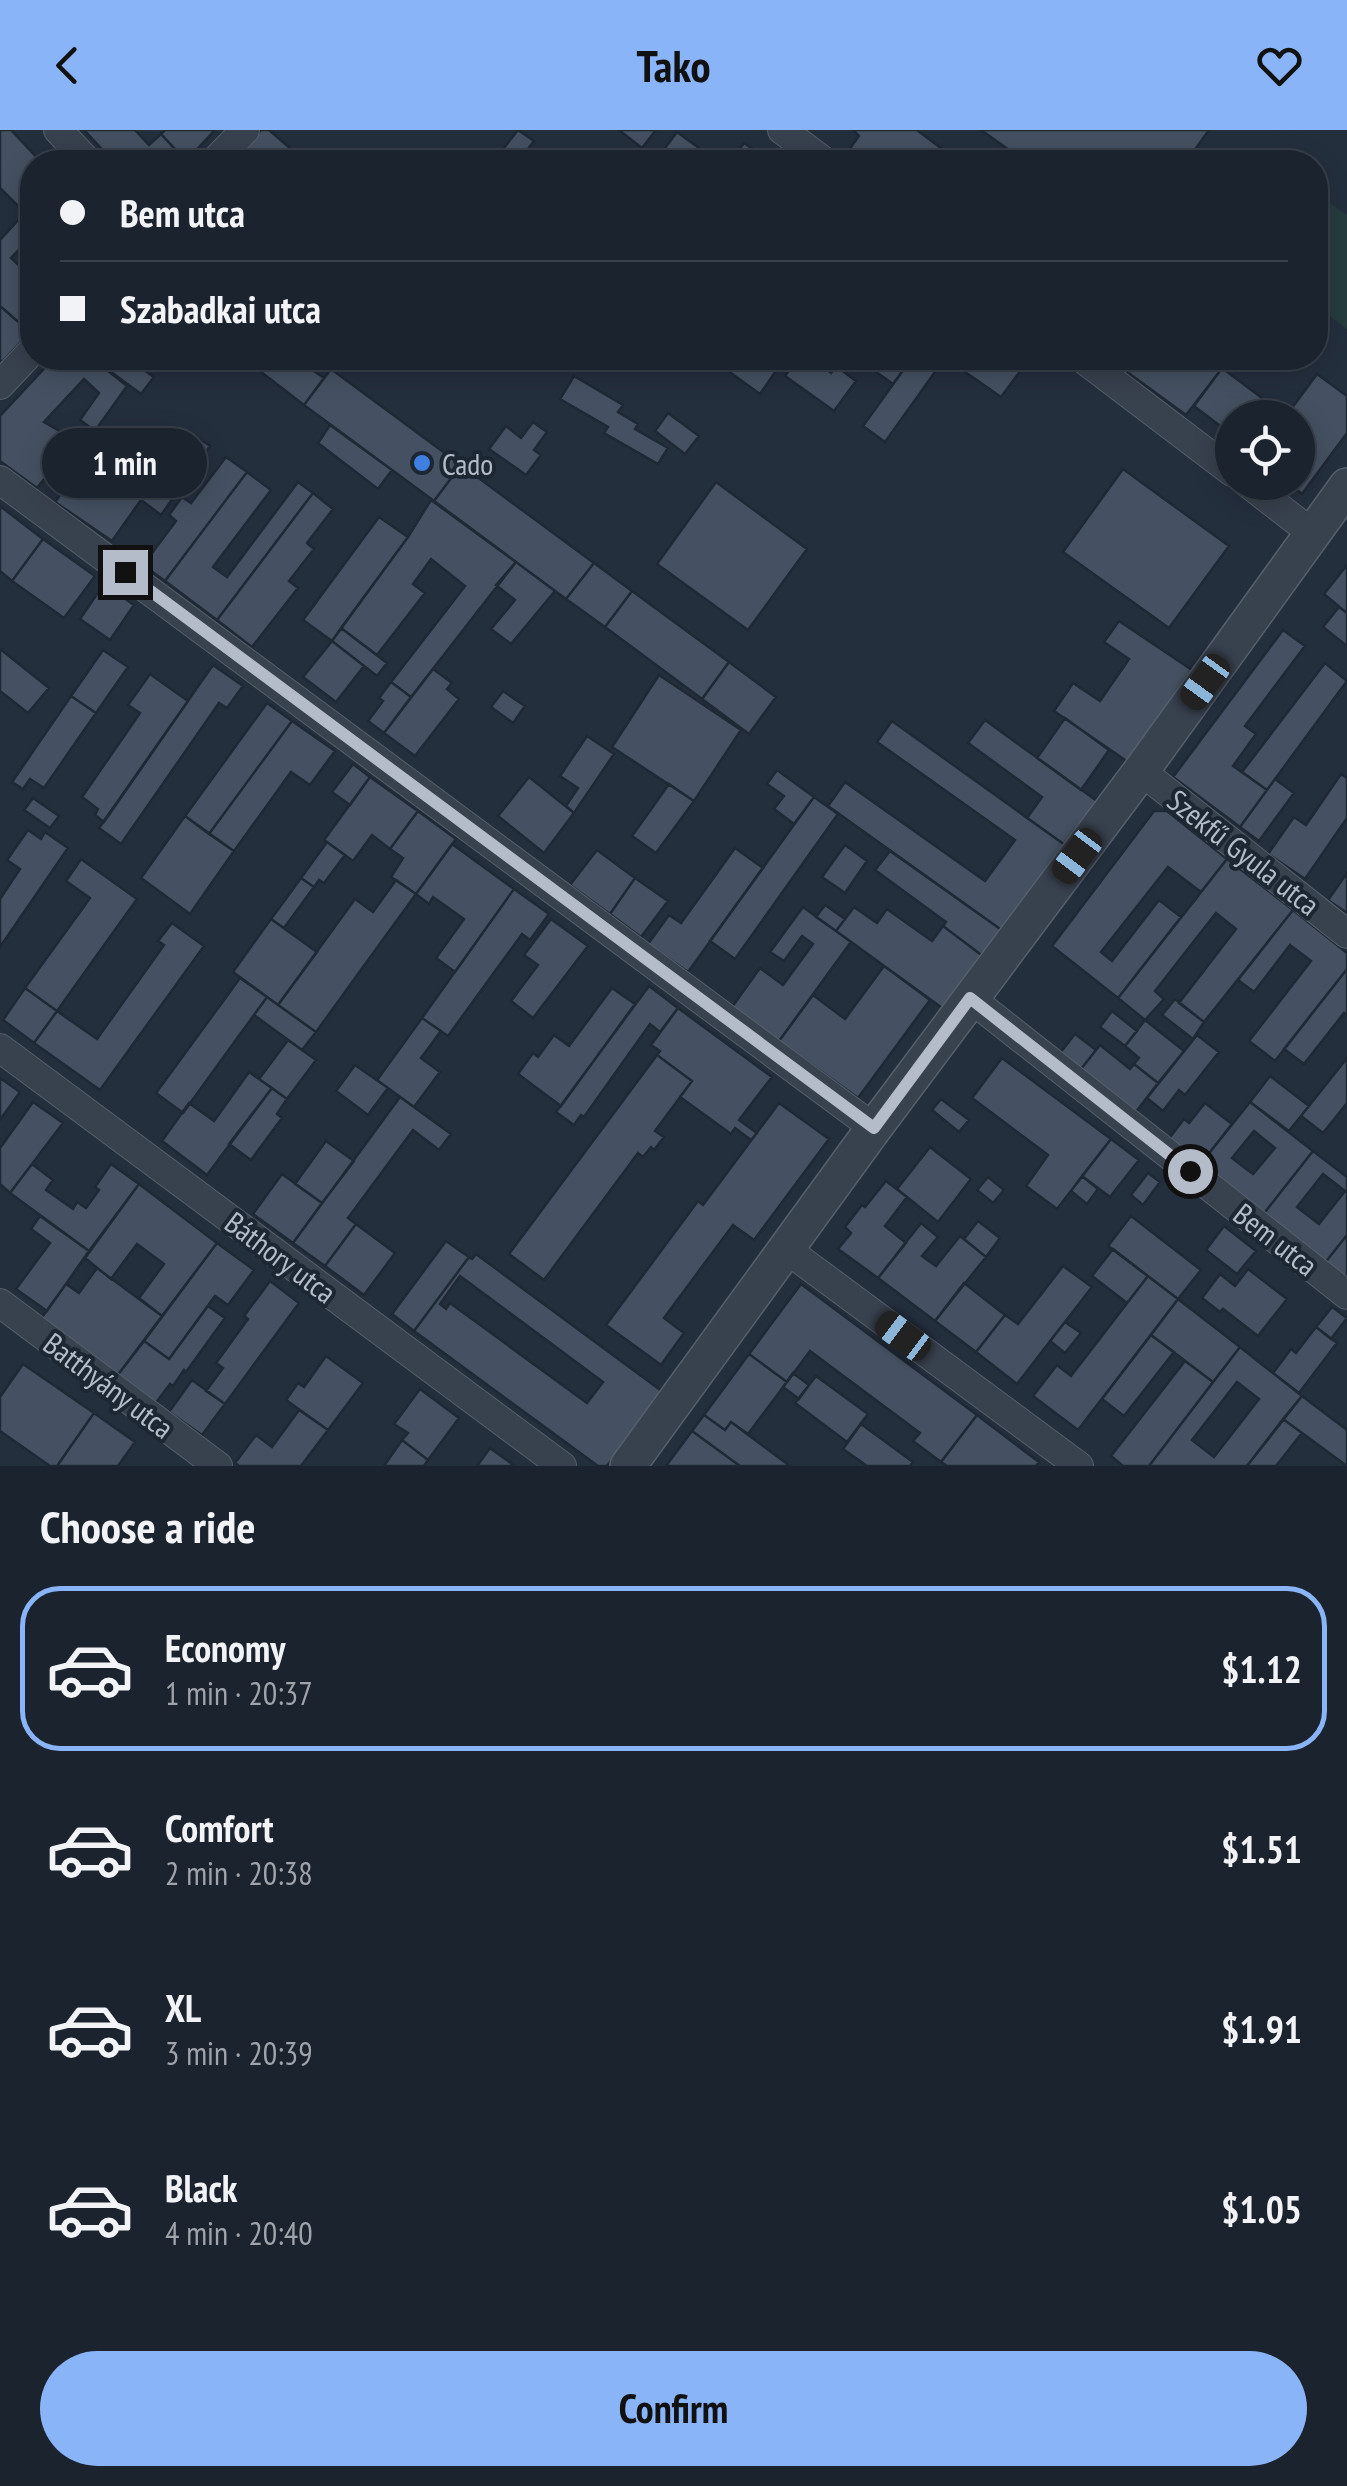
<!DOCTYPE html>
<meta charset="utf-8">
<style>
body{margin:0;font-family:"PT Sans Narrow",sans-serif;background:#242b36;color:#f1f3f6;height:100vh;display:flex;flex-direction:column;font-size:38px;white-space:nowrap}
*{box-sizing:border-box;margin:0}
p{font-size:32px;color:#a0a4aa}
.icon{flex:none;width:55px;height:55px;fill:none;stroke:currentColor;stroke-width:2;stroke-linecap:round;stroke-linejoin:round}
.map{position:relative;height:1336px;overflow:hidden}
.details{display:flex;flex-direction:column;background:#1b232e;flex:1}
.details>*{flex:none}
.top-card{position:absolute;left:20px;top:20px;width:1308px;height:220px;border-radius:40px;box-shadow:0 5px 25px #0003,0 0 0 2px #39404a;display:grid;align-content:center;height:220px;padding:0 40px;background:#1b232e}
.controls{position:absolute;left:1215px;top:270px;display:grid;gap:20px}
.controls a{display:grid;place-items:center;width:100px;height:100px;border-radius:50%;background:#1b232e;box-shadow:0 5px 25px #0003,0 0 0 2px #39404a;font-size:50px}
.end{position:absolute;width:45px;height:45px;margin:-22px;border:12px solid #b4bcc9;background:#111;box-shadow:0 0 0 5px #111}
.from{border-radius:50%}
.bubble{position:absolute;height:70px;border-radius:35px;background:#1b232e;box-shadow:0 5px 25px #0003,0 0 0 2px #39404a;font-size:32px;font-weight:700;line-height:70px;text-align:center}
.car{position:absolute;width:30px;height:60px;margin:-30px -15px;border-radius:12px;box-shadow:0 0 8px 2px #0007;background:linear-gradient(#222 24%,#8ab4d8 0 40%,#222 0 76%,#8ab4d8 0 86%,#222 0)}
.top-card b{display:flex;align-items:center;gap:35px;height:95px;font-size:38px}
.top-card b+b{border-top:2px solid #39404a}
.top-card i{width:25px;height:25px;background:#f1f3f6}
ul{padding:0;list-style:none}
li{display:flex;align-items:center;gap:30px;height:165px;margin:0 20px 15px;padding:0 20px;border:5px solid transparent;border-radius:40px}
li div{flex:1}
li b{display:block;font-size:38px}
li em{font-style:normal;font-weight:700}
li.current{border-color:#8ab4f8}
li>.icon{width:90px;height:90px;stroke-width:1.5}
h2{padding:0 40px;font-size:45px;line-height:120px}
.cta{display:flex;gap:20px;margin-top:auto;padding:20px 40px}
.cta a{flex:1;height:115px;border-radius:60px;background:#8ab4f8;color:#111;font-size:40px;font-weight:700;line-height:115px;text-align:center}
header{display:flex;justify-content:space-between;align-items:center;height:130px;padding:0 40px;background:#8ab4f8;color:#111;font-size:45px;font-weight:700}
.map>svg:first-child{display:block}
.green{fill:#263c3f}
.building{fill:#455162;stroke:#1f2835;stroke-width:2.5;fill-rule:evenodd}
.lines{fill:none;stroke-linecap:round;stroke-linejoin:round}
.minor-casing{stroke:#565f6c;stroke-width:30}
.tertiary-casing{stroke:#565f6c;stroke-width:38}
.minor{stroke:#38414e;stroke-width:28}
.tertiary{stroke:#38414e;stroke-width:35}
.route{stroke:#b4bcc9;stroke-width:12}
.shop-dot{fill:#3f7fe0;stroke:#1d2633;stroke-width:4}
.labels{text-anchor:middle;dominant-baseline:central;stroke-width:8;stroke-linejoin:round;paint-order:stroke}
.poi-label{font-size:30px;fill:#b4bcc9;stroke:#1d2633;text-anchor:start}
.street-label{font-size:30px;fill:#b4bcc9;stroke:#1d2633}
</style>
<header><svg class="icon" aria-label="back" viewBox="0 0 24 24"><path d="M15 5l-7 7 7 7"/></svg>Tako<svg class="icon" aria-label="heart" viewBox="0 0 24 24"><path d="M12 20l-8-8c-3-5 5-10 8-4 3-6 11-1 8 4z"/></svg></header>
<div class="map">
<svg width="1347" height="1336" viewBox="0 0 1347 1336">
<rect width="100%" height="100%" fill="#242f3e"/>
<path class="green" d="M1315,62L1347,85V199L1315,175Z"/>
<path class="building" d="M0,0H11L41,32H32V75L25,83L0,58Z
M84,0H135L149,15L161,4L186,31L114,32Z
M165,0H215L186,31L161,4Z
M261,0H269L297,24L290,32H242L236,28Z
M518,0L534,11L525,23L534,29L531,32H502L496,28Z
M619,0H656L642,18Z
M853,0H917L946,22L938,32H857L846,24L859,6Z
M981,0H1209L1186,32H1026Z
M677,2L699,18L688,32H676L662,22Z
M744,13L772,32H730Z
M32,75V106L11,128L24,140L32,132V200L30,202L0,176V110Z
M0,176L30,202L2,232L0,230Z
M54,228H92L127,256L95,301L80,290L99,263L84,249L44,292L68,306L67,313L56,325L60,329L37,358L0,331V286Z
M92,228H126L154,247L141,264Z
M243,228H295L324,248L304,275Z
M710,228H763L778,238L760,264Z
M790,228H823L819,233L831,243L836,236L856,251L834,281L785,246L790,239L784,235Z
M869,228H912L893,254L865,234Z
M912,228H945L885,312L863,296Z
M945,228H1030L1001,267Z
M1108,228H1230L1186,285Z
M1222,238L1286,286L1317,244L1347,266V303L1302,364L1287,352H1298V288H1232V305L1194,276Z
M331,239L461,335L434,371L304,275Z
M574,246L623,275L618,282L638,294L635,299L668,318L658,334L604,303L608,297L560,269Z
M668,283L699,306L685,324L655,301Z
M533,292L547,302L534,320L541,325L526,345L489,319L506,296L521,308Z
M330,295L392,340L378,359L318,313Z
M190,302L210,316L161,385L141,370Z
M226,327L247,342L165,451L143,435L176,391L169,385L182,367L191,373Z
M129,331L155,350L112,411L55,372L79,339L109,360Z
M461,335L594,433L566,469L434,371Z
M1123,339L1229,416L1169,498L1063,422Z
M247,342L271,360L213,437L227,447L298,352L313,363L217,490L165,451Z
M716,352L807,419L748,500L657,434Z
M313,363L333,379L307,413L314,419L289,451L298,458L252,517L217,490Z
M431,370L516,432L411,567L391,552L465,456L431,429L413,454L425,463L377,525L341,498L408,407Z
M0,376L43,409L12,451L0,441Z
M379,387L408,407L332,511L303,490Z
M43,409L95,446L64,488L12,451Z
M516,432L555,461L511,514L491,499L515,470L496,455Z
M594,433L632,461L605,497L566,469Z
M1347,435V483L1324,464Z
M104,454L134,475L110,510L80,489Z
M632,461L729,532L702,569L605,497Z
M1339,477L1347,483V516L1323,497Z
M1119,491L1192,540L1128,632L1054,581L1073,553L1100,571L1129,529L1104,512Z
M341,498L387,533L377,546L332,511Z
M1283,500L1305,516L1245,596L1256,604L1233,636L1267,660L1240,697L1173,647Z
M332,511L364,536L336,572L303,547Z
M0,519L49,558L28,583L0,561Z
M103,520L128,537L96,583L71,566Z
M729,532L776,567L749,604L702,569Z
M1325,533L1347,551L1267,660L1242,642Z
M213,535L243,556L227,578L219,573L121,714L99,698Z
M433,539L452,553L447,559L459,569L415,626L384,603Z
M150,544L188,571L104,692L95,685L98,679L82,667L140,583L128,575Z
M659,545L741,600L694,671L612,617Z
M391,552L411,567L384,603L368,591L383,571L379,568Z
M503,561L525,576L513,593L491,577Z
M71,566L96,583L44,658L30,649L23,659L12,652Z
M267,573L292,591L209,704L185,686Z
M1065,588L1109,620L1081,660L1037,628Z
M985,590L1097,671L1065,715L1027,688L1042,667L968,613Z
M292,591L335,621L310,655L291,642L234,721L209,704Z
M892,591L1065,715L1003,801L828,676L845,652L985,751L1015,710L877,612Z
M587,606L614,624L574,683L566,676L578,658L560,646Z
M353,634L370,647L350,675L332,662Z
M777,640L814,667L794,694L774,679L784,666L767,654Z
M1341,644L1347,648V688L1305,749L1268,724L1294,687L1306,695Z
M370,647L418,681L390,719L372,705L353,731L324,710Z
M529,647L574,683L544,723L498,686Z
M1275,649L1294,663L1259,711L1240,697Z
M669,654L694,671L656,723L632,706Z
M814,667L838,684L735,829L710,811Z
M33,668L59,686L50,698L24,680Z
M418,681L456,709L416,764L391,747L403,728L390,719Z
M1154,681H1167L1227,729L1201,762L1168,737L1101,822L1112,831L1159,770L1181,787L1118,868L1052,816Z
M185,686L234,721L190,784L141,748Z
M28,700L41,709L45,702L68,718L0,817V769L20,739L7,730Z
M327,712L345,725L324,753L319,750L314,757L301,748Z
M452,714L514,759L455,842L436,828L464,789L433,767L429,774L416,764Z
M845,715L867,731L845,763L822,747Z
M735,718L763,738L688,842L648,814L669,785L681,793Z
M597,720L635,748L610,784L570,755Z
M890,721L1003,801L984,827L943,796L946,792L875,740Z
M81,729L137,769L57,881L25,858L90,768L66,751Z
M1227,729L1293,780L1204,892L1179,873L1236,799L1216,783L1155,861L1164,869L1145,890L1118,868Z
M1347,743V783L1328,770Z
M301,748L314,757L284,798L271,789Z
M635,748L668,771L641,807L610,784Z
M396,750L416,764L316,902L278,875L355,769L373,782Z
M514,759L549,784L530,810L522,804L448,906L422,888Z
M825,775L845,789L836,801L816,787Z
M803,777L851,812L779,911L732,877L760,838L783,855L813,814L802,806L784,831L770,822Z
M854,777L877,793L887,779L932,811L943,796L984,827L945,880L836,801Z
M1293,780L1347,823V839L1275,931L1249,911L1311,831L1290,815L1254,862L1238,850Z
M271,789L317,822L278,875L233,842Z
M551,789L588,816L533,888L511,871L538,835L524,825Z
M172,793L204,816L100,960L34,913L57,881L97,909L164,815L158,811Z
M884,836L930,870L858,968L779,911L813,865L845,889Z
M1347,839V885L1344,883L1304,934L1284,919Z
M240,848L267,867L183,983L156,963Z
M649,856L678,878L660,902L650,894L584,987L581,985L574,995L556,982Z
M25,858L57,881L34,913L3,890Z
M612,858L635,874L561,976L518,944L533,923L538,927L554,905L569,916Z
M267,867L316,902L302,920L254,885Z
M1175,869L1204,892L1193,909L1162,885Z
M678,878L772,947L739,990L757,1003L751,1010L735,998L731,1004L680,967L692,951L657,925L660,921L651,915Z
M1112,881L1137,901L1125,916L1100,897Z
M422,888L441,901L421,928L440,942L414,977L377,950Z
M1145,890L1184,921L1158,953L1134,934L1139,928L1125,916Z
M1075,904L1096,920L1077,944L1056,928Z
M1197,905L1219,922L1185,965L1179,960L1163,981L1147,968Z
M288,910L316,930L287,969L259,949Z
M1100,915L1130,939L1134,934L1158,953L1132,987L1077,944Z
M657,925L692,951L655,1001L664,1007L654,1020L651,1017L643,1027L638,1023L544,1150L509,1124Z
M1002,928L1111,1009L1057,1079L1026,1056L1048,1025L972,968Z
M1347,928V973L1323,1003L1301,986Z
M355,935L388,958L368,985L336,961Z
M249,942L272,958L207,1045L162,1011L189,973L214,991Z
M1270,946L1309,976L1289,1001L1250,972Z
M0,948L20,962L0,990Z
M272,958L287,969L277,984L282,988L251,1030L229,1014Z
M400,967L451,1004L439,1020L413,1000L348,1088L356,1094L325,1136L293,1113Z
M941,969L969,990L959,1002L932,980Z
M33,972L63,993L10,1063L0,1054V1018Z
M1250,972L1313,1021L1262,1086L1199,1036ZM1254,1001L1275,1018L1253,1044L1232,1028Z
M779,973L829,1009L754,1110L733,1095L664,1188L684,1203L661,1235L606,1195L698,1071L703,1075Z
M1205,973L1232,994L1199,1036L1167,1011L1184,989L1189,993Z
M1111,1009L1139,1030L1110,1067L1082,1046Z
M326,1011L354,1031L322,1073L295,1054Z
M930,1017L971,1049L938,1092L897,1059Z
M1313,1021L1347,1047V1105L1324,1134L1262,1086ZM1323,1044L1345,1061L1319,1094L1297,1077Z
M32,1034L53,1050L46,1060L73,1079L77,1072L86,1078L99,1060L95,1057L111,1034L139,1054L89,1121L10,1063Z
M1148,1043L1160,1052L1143,1075L1131,1065Z
M282,1044L322,1073L293,1113L253,1084Z
M1082,1046L1098,1059L1087,1074L1071,1061Z
M988,1047L1004,1060L993,1073L977,1060Z
M886,1051L907,1067L885,1096L906,1113L878,1148L838,1119L851,1103L845,1097L862,1075L865,1077Z
M139,1054L217,1113L162,1186L139,1168L164,1134L137,1114L111,1149L85,1128Z
M40,1086L89,1121L47,1181L16,1159L50,1113L31,1099Z
M1131,1086L1201,1140L1178,1169L1108,1116Z
M978,1091L1000,1108L986,1127L964,1109Z
M921,1093L938,1107L922,1126L936,1136L960,1106L986,1127L935,1191L878,1148Z
M356,1094L395,1123L364,1165L325,1136Z
M1224,1096L1256,1121L1237,1144L1206,1120Z
M1347,1105V1147L1345,1150L1324,1134Z
M446,1111L469,1127L414,1201L392,1184Z
M217,1113L254,1140L228,1175L215,1166L169,1229L144,1211Z
M1113,1119L1148,1146L1127,1173L1092,1146Z
M476,1124L663,1262L607,1336H598L414,1201L469,1127L472,1129ZM460,1146L603,1252L587,1273L450,1173L446,1179L440,1174Z
M1063,1136L1092,1157L1017,1254L976,1222L1005,1185L1018,1194Z
M97,1138L162,1186L117,1246L40,1190L66,1154L79,1163Z
M1248,1139L1287,1169L1258,1206L1223,1179L1220,1182L1202,1168L1220,1144L1235,1156Z
M1148,1146L1178,1169L1078,1300L1033,1266L1057,1235L1071,1246Z
M270,1151L299,1173L225,1274L206,1261L223,1238L216,1233L248,1189L244,1186Z
M964,1153L1005,1185L976,1222L935,1191Z
M801,1154L977,1285L941,1332L913,1311L920,1303L810,1221L787,1252L749,1224Z
M1178,1169L1240,1217L1213,1252L1151,1205Z
M208,1176L225,1188L186,1242L184,1240L173,1256L170,1254L155,1274L117,1246L144,1211L169,1229Z
M1332,1177L1347,1188L1331,1209L1316,1197Z
M1065,1192L1081,1203L1065,1223L1050,1211Z
M1316,1197L1337,1213L1299,1263L1273,1243L1291,1219L1296,1223Z
M1151,1205L1174,1222L1124,1286L1102,1269Z
M1240,1217L1302,1266L1247,1336H1149ZM1237,1252L1259,1269L1214,1327L1192,1310Z
M749,1224L787,1252L748,1304L731,1292L725,1300L704,1285Z
M326,1226L363,1253L328,1300L286,1270L298,1253L304,1257Z
M1185,1231L1213,1252L1149,1336H1123L1111,1326Z
M23,1234L94,1283L57,1336H50L0,1301V1267Z
M793,1243L809,1255L799,1269L783,1257Z
M816,1246L868,1284L847,1312L795,1273Z
M192,1250L225,1274L202,1305L169,1282Z
M420,1259L459,1288L428,1330L402,1310L408,1303L394,1294Z
M1302,1266L1347,1300V1336L1283,1289Z
M299,1280L328,1300L301,1336H239L235,1333L256,1305L272,1317Z
M94,1283L135,1312L118,1336H57Z
M704,1285L725,1300L731,1292L790,1336H740L692,1301Z
M977,1285L1039,1332L1036,1336H947L941,1332Z
M1283,1289L1302,1303L1276,1336H1247Z
M861,1294L913,1332L910,1336H867L843,1319Z
M692,1301L740,1336H666Z
M402,1310L428,1330L424,1336H384Z
M490,1318L515,1336H477Z"/>
<g class="lines">
<defs>
<path id="minor" d="M58,0L88,32
M782,0L825,32
M214,32L245,0
M1082,228L1232,342
M0,255L32,221
M0,350L874,998
M1246,352L1312,403
M1141,641L1347,804
M970,868L1347,1165
M0,918L562,1336
M786,1119L1079,1336
M0,1173L218,1336"/>
<path id="tertiary" d="M628,1336L874,998L1141,641L1347,356"/>
</defs>
<use href="#minor" class="minor-casing"/>
<use href="#tertiary" class="tertiary-casing"/>
<use href="#minor" class="minor"/>
<use href="#tertiary" class="tertiary"/>
</g>
<g class="lines">
<path class="route" d="M125,442L874,998L970,868L1190,1041"/>
</g>
<circle class="shop-dot" cx="422" cy="333" r="10"/>
<g class="labels">
<g class="poi-label">
<text x="442" y="333">Cado</text>
</g>
<g class="street-label">
<text transform="translate(1244 722) rotate(38)">Szekfű Gyula utca</text>
<text transform="translate(1276 1109) rotate(38)">Bem utca</text>
<text transform="translate(281 1127) rotate(37)">Báthory utca</text>
<text transform="translate(109 1255) rotate(37)">Batthyány utca</text>
</g>
</g>
</svg>
<div class="controls">
<a><svg class="icon" aria-label="locate" viewBox="0 0 24 24"><circle cx="12" cy="12" r="6"/><path d="M12 2v4M12 18v4M2 12h4M18 12h4"/></svg></a>
</div>
<i class="end from" style="left:1190px;top:1041px"></i>
<i class="end" style="left:125px;top:442px"></i>
<div class="bubble" style="left:42px;top:298px;width:165px">1 min</div>
<i class="car" style="left:1205px;top:552px;rotate:216deg"></i>
<i class="car" style="left:1077px;top:726px;rotate:217deg"></i>
<i class="car" style="left:903px;top:1206px;rotate:307deg"></i>
<div class="top-card">
<b><i class="from"></i>Bem utca</b>
<b><i></i>Szabadkai utca</b>
</div>
</div>
<section class="details">
<h2>Choose a ride</h2>
<ul>
<li class="current"><svg class="icon" aria-label="car" viewBox="0 0 24 24"><path d="M5 17H2v-5l4-1 3-4h7l3 4 3 1v5h-3M9 17h6M6 11h13"/><circle cx="7" cy="17" r="2"/><circle cx="17" cy="17" r="2"/></svg><div><b>Economy</b><p>1 min · 20:37</p></div><em>$1.12</em></li>
<li><svg class="icon" aria-label="car" viewBox="0 0 24 24"><path d="M5 17H2v-5l4-1 3-4h7l3 4 3 1v5h-3M9 17h6M6 11h13"/><circle cx="7" cy="17" r="2"/><circle cx="17" cy="17" r="2"/></svg><div><b>Comfort</b><p>2 min · 20:38</p></div><em>$1.51</em></li>
<li><svg class="icon" aria-label="car" viewBox="0 0 24 24"><path d="M5 17H2v-5l4-1 3-4h7l3 4 3 1v5h-3M9 17h6M6 11h13"/><circle cx="7" cy="17" r="2"/><circle cx="17" cy="17" r="2"/></svg><div><b>XL</b><p>3 min · 20:39</p></div><em>$1.91</em></li>
<li><svg class="icon" aria-label="car" viewBox="0 0 24 24"><path d="M5 17H2v-5l4-1 3-4h7l3 4 3 1v5h-3M9 17h6M6 11h13"/><circle cx="7" cy="17" r="2"/><circle cx="17" cy="17" r="2"/></svg><div><b>Black</b><p>4 min · 20:40</p></div><em>$1.05</em></li>
</ul>
<div class="cta"><a>Confirm</a></div>
</section>
